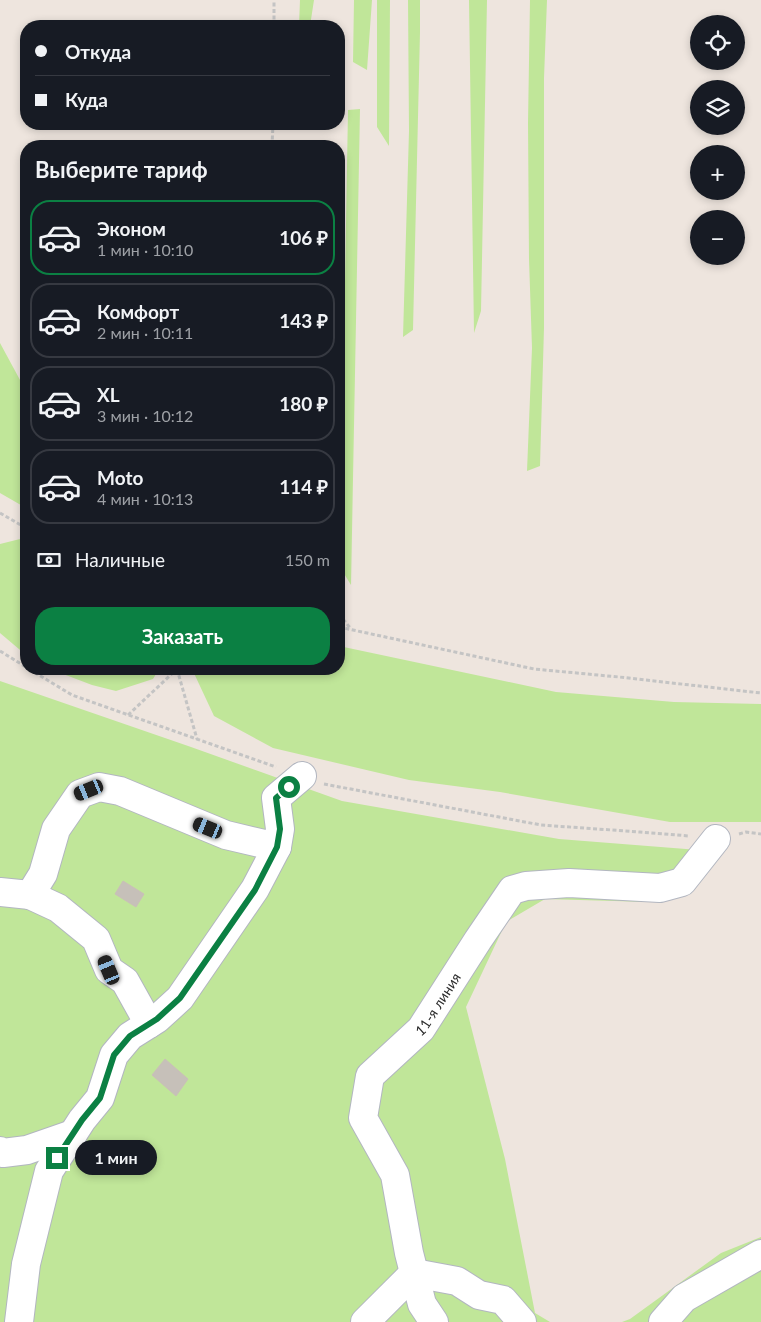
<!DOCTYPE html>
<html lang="ru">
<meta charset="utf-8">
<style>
body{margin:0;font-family:Lato,sans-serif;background:#242831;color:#f1f3f6;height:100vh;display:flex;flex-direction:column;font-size:19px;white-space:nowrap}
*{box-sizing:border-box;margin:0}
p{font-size:16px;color:#9ea1a6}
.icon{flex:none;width:28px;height:28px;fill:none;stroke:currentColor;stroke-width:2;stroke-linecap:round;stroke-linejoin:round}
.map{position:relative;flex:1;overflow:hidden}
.panel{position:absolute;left:20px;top:140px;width:325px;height:535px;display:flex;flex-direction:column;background:#171b24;border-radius:20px;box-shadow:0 2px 8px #0003}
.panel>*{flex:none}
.top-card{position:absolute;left:20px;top:20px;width:325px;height:110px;border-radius:20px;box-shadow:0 2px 8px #0003;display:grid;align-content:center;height:110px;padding:0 15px;background:#171b24}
.tools{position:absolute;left:690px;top:15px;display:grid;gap:10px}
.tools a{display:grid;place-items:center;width:55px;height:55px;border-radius:50%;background:#171b24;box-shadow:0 2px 8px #0003;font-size:25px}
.end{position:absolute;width:22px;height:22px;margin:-11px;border:6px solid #0b8043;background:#fff;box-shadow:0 0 0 2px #fff}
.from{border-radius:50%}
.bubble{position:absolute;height:35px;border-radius:18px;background:#171b24;box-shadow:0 2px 8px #0003;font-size:16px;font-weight:700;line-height:35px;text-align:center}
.car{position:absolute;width:15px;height:30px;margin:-15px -8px;border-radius:6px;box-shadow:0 0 4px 1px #0007;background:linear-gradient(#222 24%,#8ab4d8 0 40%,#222 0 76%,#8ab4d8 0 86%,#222 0)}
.top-card b{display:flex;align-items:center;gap:18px;height:48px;font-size:19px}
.top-card b+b{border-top:1px solid #363941}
.top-card i{width:12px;height:12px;background:#f1f3f6}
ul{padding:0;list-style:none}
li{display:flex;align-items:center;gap:15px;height:75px;margin:0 10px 8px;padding:0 5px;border:2px solid #363941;border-radius:20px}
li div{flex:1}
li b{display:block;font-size:19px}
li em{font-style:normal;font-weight:700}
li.on{border-color:#0b8043}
li>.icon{width:45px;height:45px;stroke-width:1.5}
h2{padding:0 15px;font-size:22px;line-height:60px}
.pay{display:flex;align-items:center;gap:12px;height:55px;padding:0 15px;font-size:19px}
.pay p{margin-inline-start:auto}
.primary-button{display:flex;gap:10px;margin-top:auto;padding:10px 15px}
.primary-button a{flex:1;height:58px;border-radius:20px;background:#0b8043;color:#fff;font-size:20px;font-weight:700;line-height:58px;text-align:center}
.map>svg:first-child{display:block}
.green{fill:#c0e699}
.building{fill:#c6c0b9;stroke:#cac0b7}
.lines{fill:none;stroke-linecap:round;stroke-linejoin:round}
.minor-casing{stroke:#b2b6c0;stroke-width:30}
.path{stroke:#c4c4c4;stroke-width:3;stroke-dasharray:4 2.5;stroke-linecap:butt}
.minor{stroke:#fff;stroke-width:28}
.route{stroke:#0b8043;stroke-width:6}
.labels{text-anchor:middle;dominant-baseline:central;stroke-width:4;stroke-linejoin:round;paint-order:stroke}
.street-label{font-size:14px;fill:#2c2c2c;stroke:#fff}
</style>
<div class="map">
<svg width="761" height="1322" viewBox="0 0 761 1322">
<rect width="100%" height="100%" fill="#eee5de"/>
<path class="green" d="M300,0H314L310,26H299Z
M354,0H372L367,70L353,62Z
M377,0H390L389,146L377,127Z
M408,0H420V32L413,330L403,337L409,131Z
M469,0H487L481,311L474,333Z
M530,0H547L544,78V328L540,466L527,471L532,348L529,259L528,123Z
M360,109L351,585L340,567L348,110Z
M0,343L26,391V508L0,493Z
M20,539L26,542V655L0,633V544Z
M339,646L556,692L674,702L761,704V822H670L500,792L409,780L273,748L214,716L192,669H339Z
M50,669H159L153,679L116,691L92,685Z
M0,681L191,747L342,801L559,839L724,852L686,893L649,902L545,899L506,922L466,1007L505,1159L535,1313L550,1322H0Z
M761,1237V1322H622L630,1319L721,1253Z"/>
<path class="building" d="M123,881L144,894L136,907L115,894Z
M165,1059L188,1079L176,1096L152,1075Z"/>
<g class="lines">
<defs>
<g id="minor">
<path d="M0,892L30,895L43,874L56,829L80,794L99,787L120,791L226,835L277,847"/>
<path d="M30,895L58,908L96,939L109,970L125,981L149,1024"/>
<path d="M0,1151L3,1153L27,1150L73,1134"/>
<path d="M19,1322L26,1264L49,1171L82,1120L100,1098L114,1055L130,1036L157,1019L180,998L255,889L277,847L280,829L276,798L302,776"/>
<path d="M365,1322L414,1273L457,1281L479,1295L503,1300L522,1322"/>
<path id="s1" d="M434,1322L422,1304L409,1253L395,1175L363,1118L370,1076L421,1029L478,940L512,890L526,886L569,883L660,888L682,882L716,839"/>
<path d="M663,1322L684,1298L761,1254"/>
</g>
</defs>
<use href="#minor" class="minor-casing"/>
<path class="path" d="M274,26V0
M272,146L273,124
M0,513L26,528
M339,614L351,629
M339,627L534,669L619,677L761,693
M0,651L26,667
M29,669L72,695L276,767
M177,669L197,739
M128,715L177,669
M324,784L541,825L640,832L689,836
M739,834L746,832L761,834"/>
<use href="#minor" class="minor"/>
</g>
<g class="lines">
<path class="route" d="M57,1158L82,1120L100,1098L114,1055L130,1036L157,1019L180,998L255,890L277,847L280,829L276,798L289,787"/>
</g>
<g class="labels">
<g class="street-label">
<text stroke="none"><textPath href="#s1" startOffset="361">11-я линия</textPath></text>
</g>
</g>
</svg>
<div class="tools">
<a><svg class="icon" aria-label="locate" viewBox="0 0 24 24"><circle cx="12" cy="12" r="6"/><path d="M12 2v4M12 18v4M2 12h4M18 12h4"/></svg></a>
<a><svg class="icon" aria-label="layers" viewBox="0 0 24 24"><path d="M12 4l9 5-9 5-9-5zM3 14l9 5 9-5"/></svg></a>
<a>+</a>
<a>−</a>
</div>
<i class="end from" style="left:289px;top:787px"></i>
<i class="end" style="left:57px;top:1158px"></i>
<div class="bubble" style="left:75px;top:1140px;width:82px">1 мин</div>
<i class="car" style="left:89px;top:790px;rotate:248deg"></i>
<i class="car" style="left:208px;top:828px;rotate:292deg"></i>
<i class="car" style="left:109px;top:970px;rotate:337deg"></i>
<div class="top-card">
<b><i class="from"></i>Откуда</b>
<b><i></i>Куда</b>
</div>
<section class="panel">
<h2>Выберите тариф</h2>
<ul>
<li class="on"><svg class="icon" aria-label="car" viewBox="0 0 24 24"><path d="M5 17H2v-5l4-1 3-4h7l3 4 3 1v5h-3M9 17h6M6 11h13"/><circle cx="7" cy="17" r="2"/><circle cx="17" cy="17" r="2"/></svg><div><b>Эконом</b><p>1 мин · 10:10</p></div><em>106 ₽</em></li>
<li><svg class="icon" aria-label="car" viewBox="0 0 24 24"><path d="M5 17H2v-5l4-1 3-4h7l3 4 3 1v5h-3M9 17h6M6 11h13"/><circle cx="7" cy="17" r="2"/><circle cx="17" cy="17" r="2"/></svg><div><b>Комфорт</b><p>2 мин · 10:11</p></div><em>143 ₽</em></li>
<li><svg class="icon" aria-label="car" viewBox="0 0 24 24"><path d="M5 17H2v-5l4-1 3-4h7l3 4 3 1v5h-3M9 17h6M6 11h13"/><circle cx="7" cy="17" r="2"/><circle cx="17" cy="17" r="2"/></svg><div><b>XL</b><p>3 мин · 10:12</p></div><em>180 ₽</em></li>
<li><svg class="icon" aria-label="car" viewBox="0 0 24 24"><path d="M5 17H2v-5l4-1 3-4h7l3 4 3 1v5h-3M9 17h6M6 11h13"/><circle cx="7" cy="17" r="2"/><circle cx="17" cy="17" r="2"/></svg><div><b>Moto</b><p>4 мин · 10:13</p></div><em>114 ₽</em></li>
</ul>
<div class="pay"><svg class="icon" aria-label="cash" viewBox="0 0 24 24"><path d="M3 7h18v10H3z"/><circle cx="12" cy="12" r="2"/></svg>Наличные<p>150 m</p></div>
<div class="primary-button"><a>Заказать</a></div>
</section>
</div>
